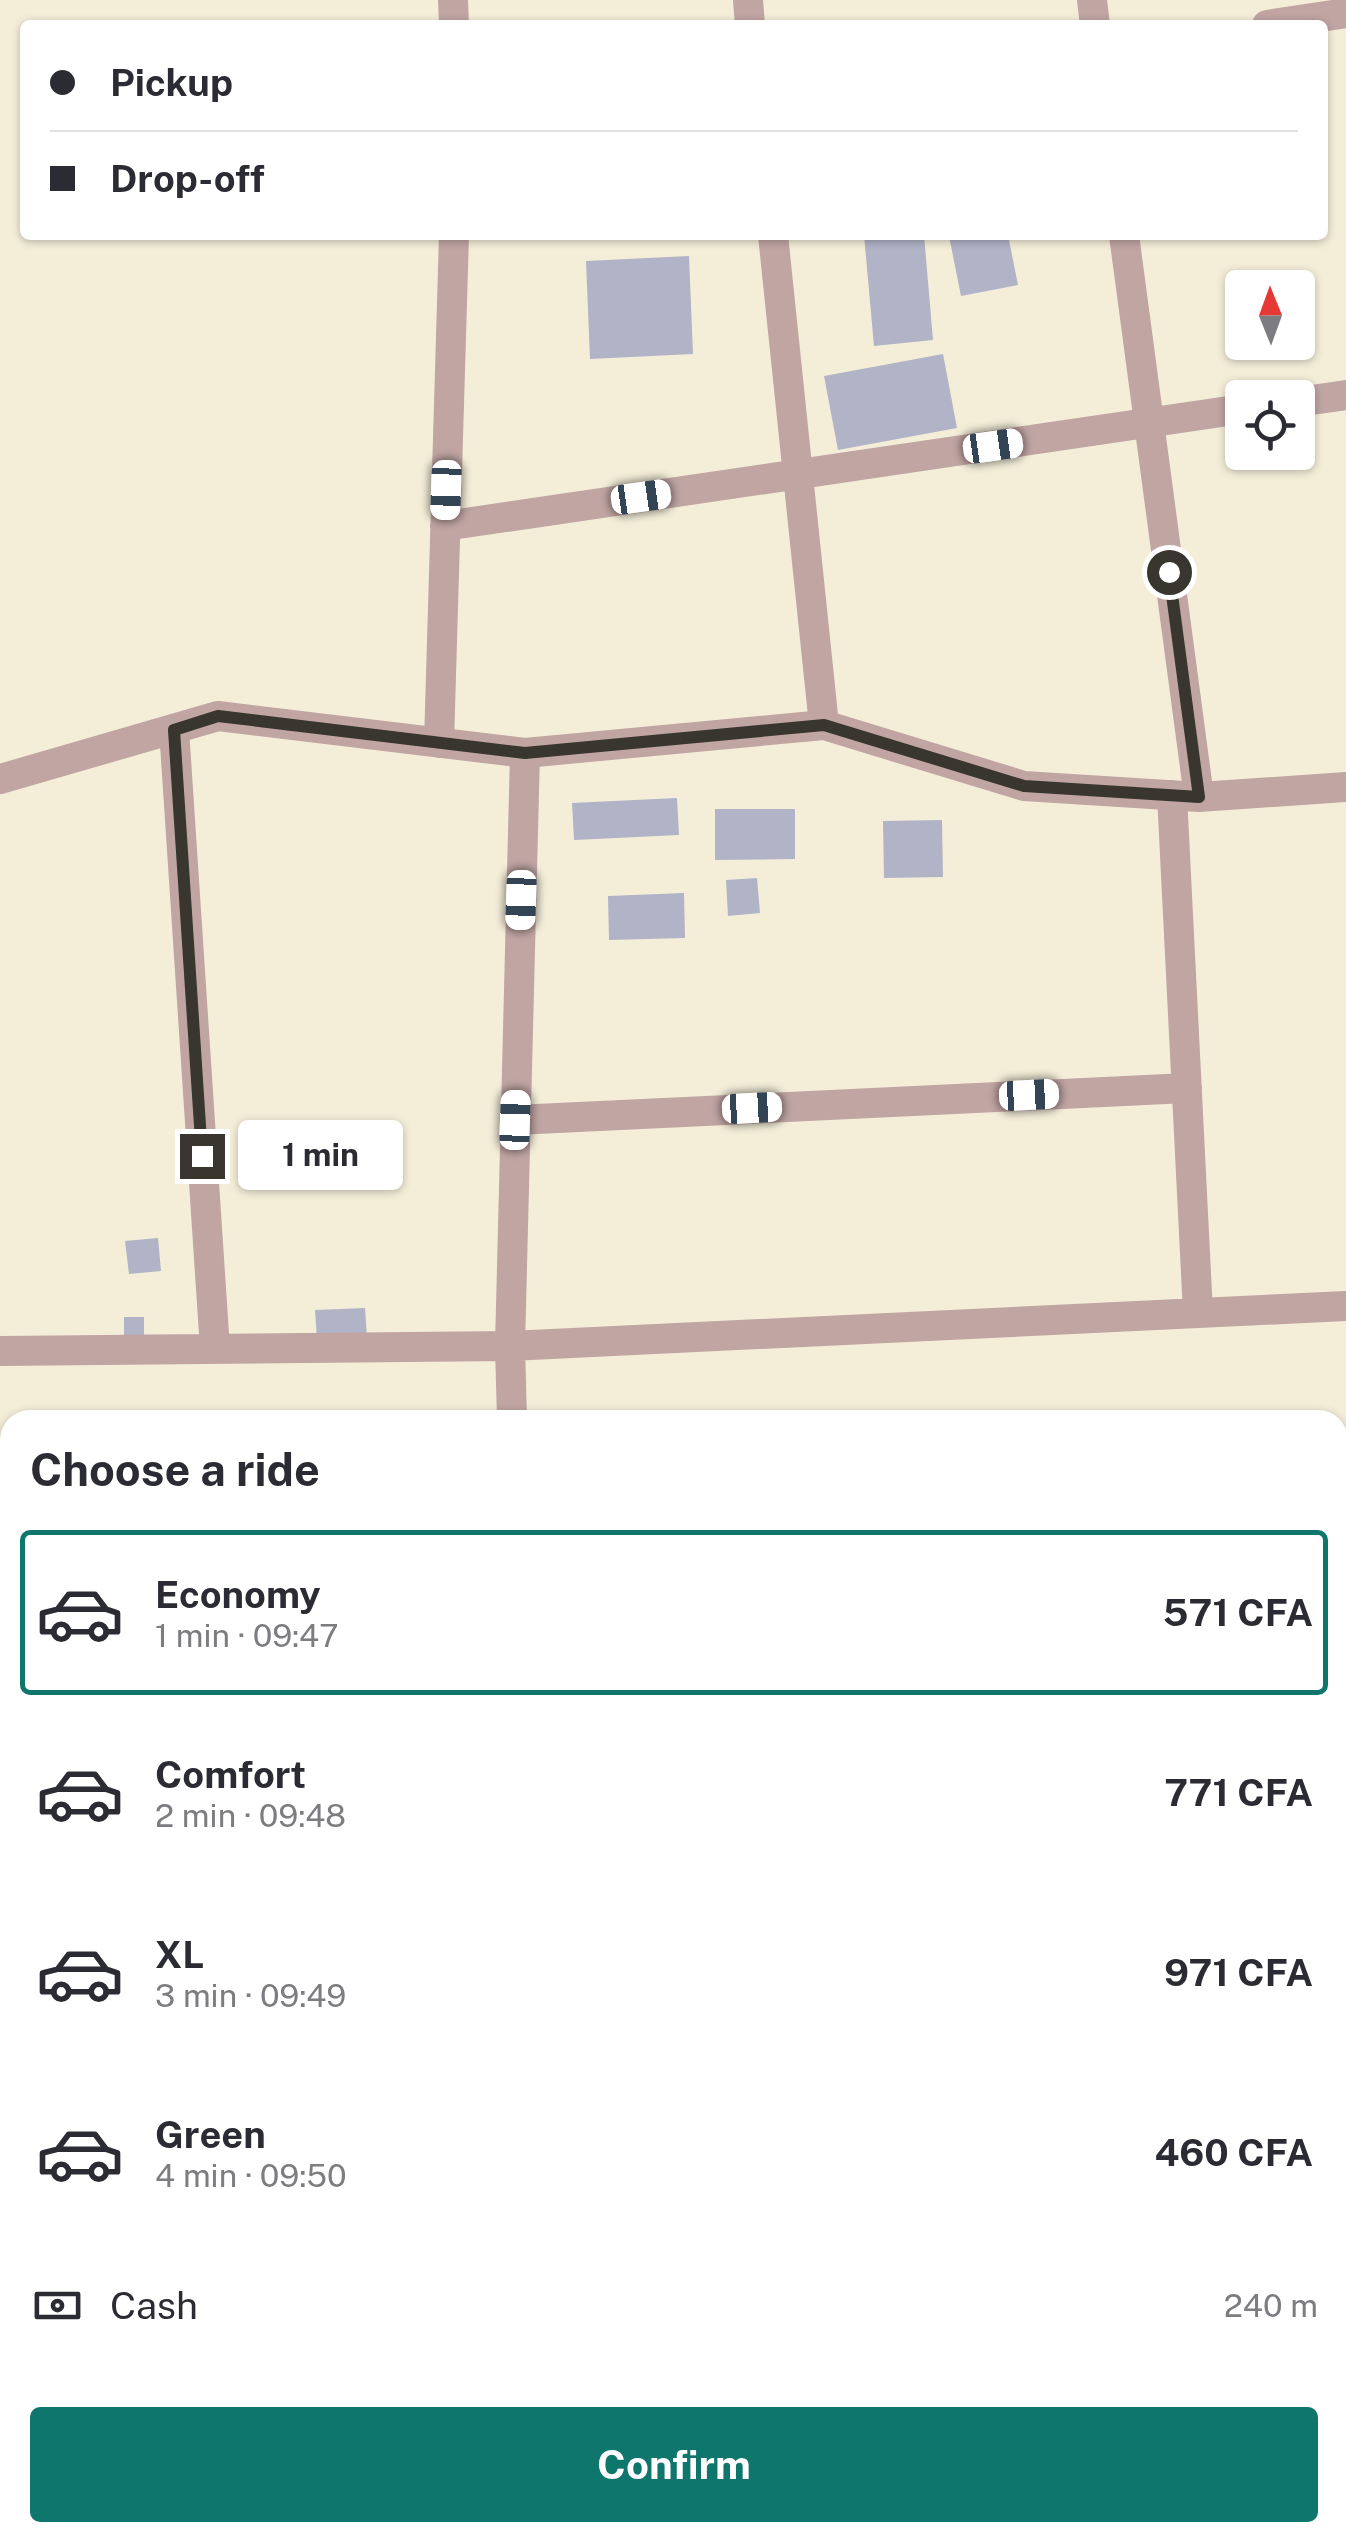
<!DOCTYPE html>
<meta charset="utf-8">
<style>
body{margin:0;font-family:"Public Sans",sans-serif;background:#f7f7f7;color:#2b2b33;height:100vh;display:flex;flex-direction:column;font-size:38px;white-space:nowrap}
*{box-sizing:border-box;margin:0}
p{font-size:32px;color:#7c7c81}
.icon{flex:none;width:55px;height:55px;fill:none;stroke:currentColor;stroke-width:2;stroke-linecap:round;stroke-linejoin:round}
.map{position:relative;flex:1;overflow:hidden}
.side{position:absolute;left:0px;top:1410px;width:1348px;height:1132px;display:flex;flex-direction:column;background:#fff;border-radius:30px 30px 0 0;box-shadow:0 2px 8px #0004}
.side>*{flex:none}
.banner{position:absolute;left:20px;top:20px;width:1308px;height:220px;border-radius:10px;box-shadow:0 2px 8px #0004;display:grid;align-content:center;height:220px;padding:0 30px;background:#fff}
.needle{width:65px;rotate:359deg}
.fabs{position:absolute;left:1225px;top:270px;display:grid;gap:20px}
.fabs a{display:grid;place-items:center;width:90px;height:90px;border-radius:10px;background:#fff;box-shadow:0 2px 8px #0004;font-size:50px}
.end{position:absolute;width:45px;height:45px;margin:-22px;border:12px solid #38362e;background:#fff;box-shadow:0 0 0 5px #fff}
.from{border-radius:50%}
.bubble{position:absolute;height:70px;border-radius:10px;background:#fff;box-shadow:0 2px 8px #0004;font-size:32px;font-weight:700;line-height:70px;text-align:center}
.car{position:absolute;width:30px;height:60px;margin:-30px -15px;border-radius:12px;box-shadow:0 0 8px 2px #0007;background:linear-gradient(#fff 24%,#345 0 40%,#fff 0 76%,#345 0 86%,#fff 0)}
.banner b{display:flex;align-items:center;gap:35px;height:95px;font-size:38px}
.banner b+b{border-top:2px solid #e1e1e2}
.banner i{width:25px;height:25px;background:#2b2b33}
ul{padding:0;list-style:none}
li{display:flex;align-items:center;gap:30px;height:165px;margin:0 20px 15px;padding:0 10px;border:5px solid transparent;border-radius:10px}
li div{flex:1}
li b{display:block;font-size:38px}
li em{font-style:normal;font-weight:700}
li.selected{border-color:#0f766e}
li>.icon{width:90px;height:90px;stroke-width:1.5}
h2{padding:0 30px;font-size:45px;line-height:120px}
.pay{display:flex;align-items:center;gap:25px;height:110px;padding:0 30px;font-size:38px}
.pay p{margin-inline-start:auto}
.button{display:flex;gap:20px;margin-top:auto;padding:20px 30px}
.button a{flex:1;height:115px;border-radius:10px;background:#0f766e;color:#fff;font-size:40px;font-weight:700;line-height:115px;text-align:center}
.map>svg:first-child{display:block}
.building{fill:#b1b3c7}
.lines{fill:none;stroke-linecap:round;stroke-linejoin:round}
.minor{stroke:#c0a5a3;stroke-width:30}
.route{stroke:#38362e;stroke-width:12}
</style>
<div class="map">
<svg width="1346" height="2541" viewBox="0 0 1346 2541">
<rect width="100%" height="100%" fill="#f4eed9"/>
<path class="building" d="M864,235H924L933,340L874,346Z
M954,235H1008L1018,285L961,296L949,236Z
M689,256L693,354L590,359L586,261Z
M943,354L957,428L838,450L824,376Z
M677,798L679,835L574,840L572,803Z
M715,809H795V859L715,860Z
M942,820L943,877L884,878L883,821Z
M757,878L760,913L728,916L726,880Z
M684,893L685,938L609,940L608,896Z
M158,1238L161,1271L129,1274L125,1241Z
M365,1308L367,1337L317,1340L315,1310Z
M124,1317H144V1347L124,1348Z
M1338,1521L1346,1522L1344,1587L1338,1586Z
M1338,1804H1346V1825H1338Z
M1338,2312L1346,2313V2347L1338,2346Z"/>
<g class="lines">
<path class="minor" d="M453,0L454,25
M748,0L750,25
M1092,0L1095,25
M1267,25L1346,13
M773,235L824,725
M1124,235L1199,797
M1298,402L1346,395
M445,526L1242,409
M174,729L215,1349
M439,743L454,235
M0,779L218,716L525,753L824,725L1024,786L1199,797L1346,787
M1172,795L1198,1313
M515,1120L1187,1088
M0,1351L510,1346L1346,1306
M512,1420L510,1346L525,753
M1338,1663H1346
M0,1677H10
M0,2017L10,2016
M0,2309H10
M601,2541V2532
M930,2541V2532
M1271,2541L1272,2532"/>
</g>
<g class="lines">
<path class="route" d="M202,1156L174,730L218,716L525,753L824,725L1024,786L1199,797L1169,572"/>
</g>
</svg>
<div class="fabs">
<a><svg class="needle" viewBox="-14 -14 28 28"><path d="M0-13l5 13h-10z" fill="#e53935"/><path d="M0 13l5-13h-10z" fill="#7c7c81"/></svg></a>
<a><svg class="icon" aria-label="locate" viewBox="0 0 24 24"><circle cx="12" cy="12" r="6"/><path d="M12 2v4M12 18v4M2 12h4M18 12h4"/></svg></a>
</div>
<i class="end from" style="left:1169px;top:572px"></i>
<i class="end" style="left:202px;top:1156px"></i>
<div class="bubble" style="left:238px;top:1120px;width:165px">1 min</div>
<i class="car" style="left:993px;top:446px;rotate:82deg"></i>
<i class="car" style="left:446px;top:490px;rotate:182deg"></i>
<i class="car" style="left:641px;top:497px;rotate:82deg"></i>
<i class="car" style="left:521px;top:900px;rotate:182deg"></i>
<i class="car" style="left:1029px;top:1095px;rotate:87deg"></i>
<i class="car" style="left:752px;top:1108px;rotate:87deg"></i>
<i class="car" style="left:515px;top:1120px;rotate:2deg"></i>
<div class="banner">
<b><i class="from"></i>Pickup</b>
<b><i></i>Drop-off</b>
</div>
<section class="side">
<h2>Choose a ride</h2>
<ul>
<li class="selected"><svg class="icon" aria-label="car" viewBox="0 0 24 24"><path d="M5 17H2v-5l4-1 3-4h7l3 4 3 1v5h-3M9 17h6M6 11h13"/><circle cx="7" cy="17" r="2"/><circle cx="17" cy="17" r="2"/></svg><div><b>Economy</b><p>1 min · 09:47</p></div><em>571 CFA</em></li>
<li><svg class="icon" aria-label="car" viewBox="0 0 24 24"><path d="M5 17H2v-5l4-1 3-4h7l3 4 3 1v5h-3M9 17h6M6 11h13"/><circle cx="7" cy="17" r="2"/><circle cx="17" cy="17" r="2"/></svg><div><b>Comfort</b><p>2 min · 09:48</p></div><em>771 CFA</em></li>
<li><svg class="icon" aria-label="car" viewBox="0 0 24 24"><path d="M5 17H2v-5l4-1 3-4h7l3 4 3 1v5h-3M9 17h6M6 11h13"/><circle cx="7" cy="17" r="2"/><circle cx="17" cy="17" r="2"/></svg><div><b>XL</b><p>3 min · 09:49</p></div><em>971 CFA</em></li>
<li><svg class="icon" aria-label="car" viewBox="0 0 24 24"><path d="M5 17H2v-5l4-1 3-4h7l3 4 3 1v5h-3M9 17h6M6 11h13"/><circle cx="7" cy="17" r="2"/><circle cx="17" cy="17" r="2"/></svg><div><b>Green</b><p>4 min · 09:50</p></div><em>460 CFA</em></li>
</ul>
<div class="pay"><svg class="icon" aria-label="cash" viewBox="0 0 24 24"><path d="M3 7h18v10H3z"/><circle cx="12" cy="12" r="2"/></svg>Cash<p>240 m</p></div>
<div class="button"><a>Confirm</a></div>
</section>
</div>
